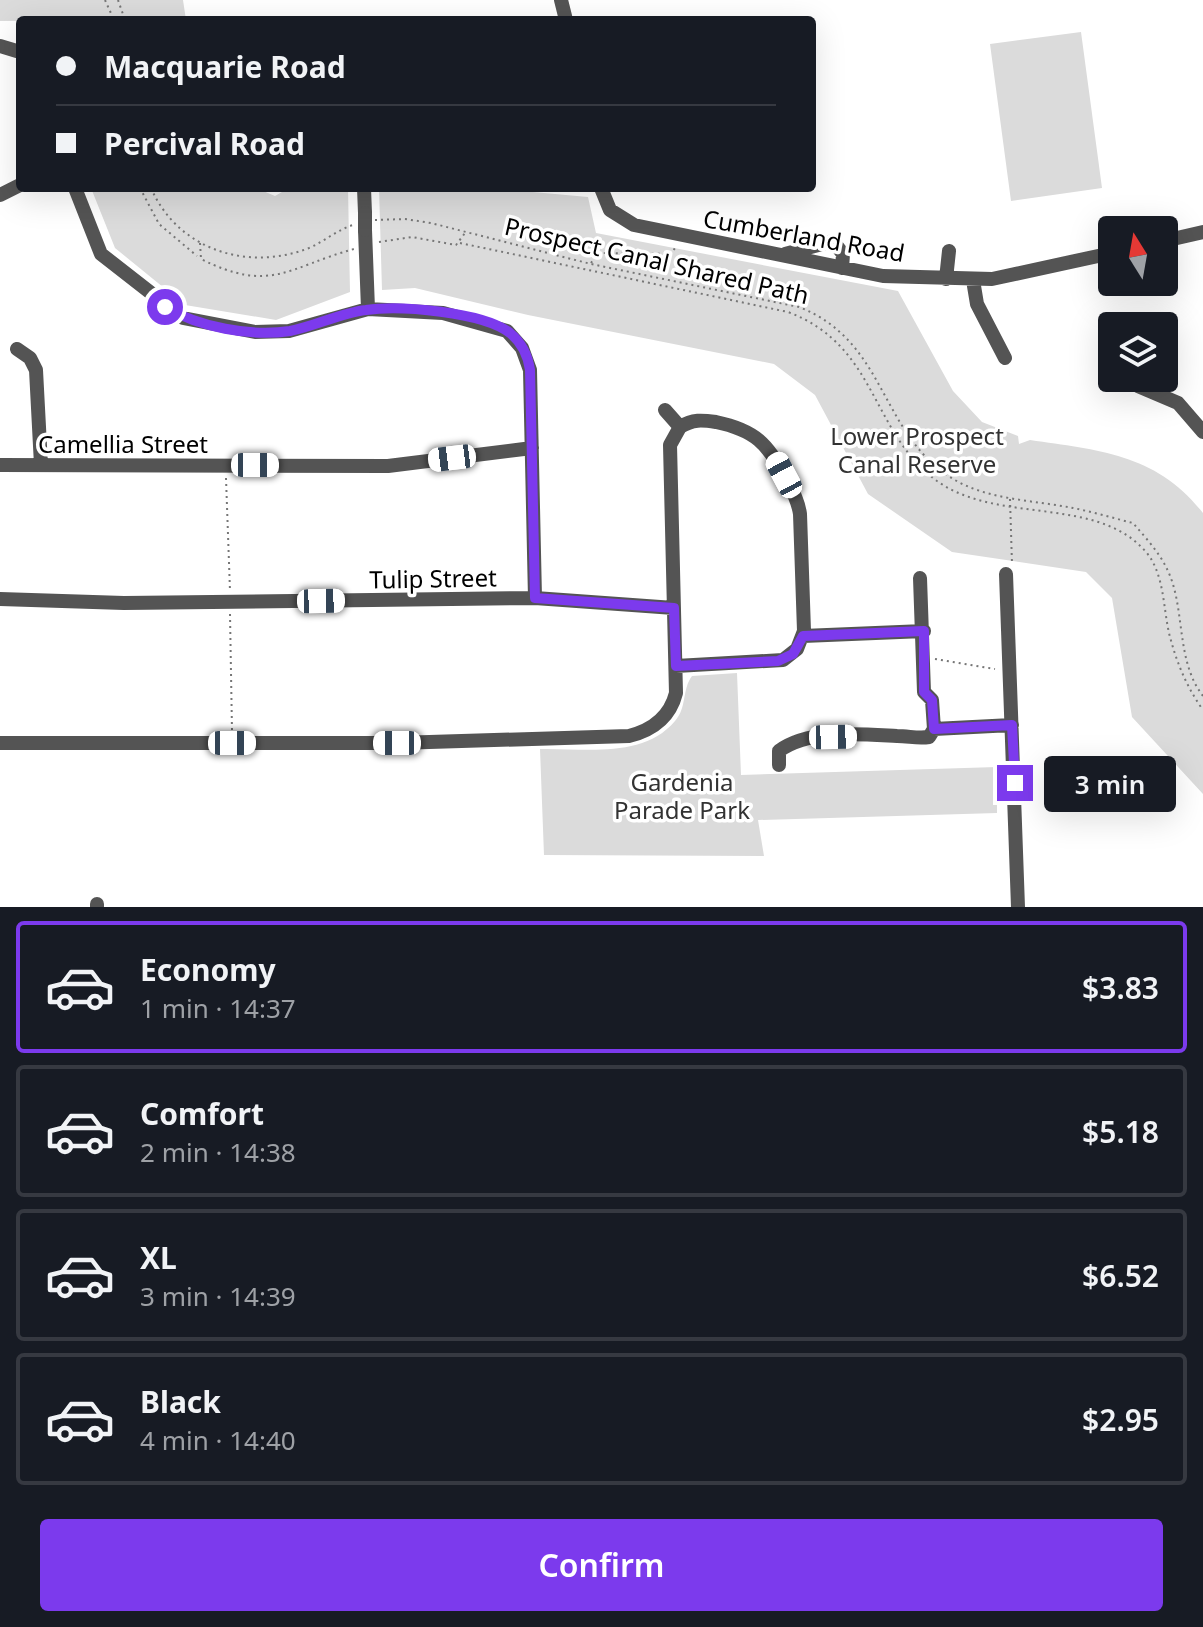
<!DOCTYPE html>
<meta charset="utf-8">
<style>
body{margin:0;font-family:"Noto Sans",sans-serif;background:#20242c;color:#f1f3f6;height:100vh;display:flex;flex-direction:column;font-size:30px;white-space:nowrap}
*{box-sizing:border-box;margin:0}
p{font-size:26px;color:#9ea1a6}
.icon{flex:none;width:44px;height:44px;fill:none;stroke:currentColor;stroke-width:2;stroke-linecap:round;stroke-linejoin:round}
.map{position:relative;height:907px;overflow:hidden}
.drawer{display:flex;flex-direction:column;background:#171b24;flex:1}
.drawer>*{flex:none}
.guide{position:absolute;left:16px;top:16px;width:800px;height:176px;border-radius:8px;box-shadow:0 8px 32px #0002;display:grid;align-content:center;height:176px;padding:0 40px;background:#171b24}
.needle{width:52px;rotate:349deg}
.fabs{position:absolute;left:1098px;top:216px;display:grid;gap:16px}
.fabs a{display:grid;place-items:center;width:80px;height:80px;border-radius:8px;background:#171b24;box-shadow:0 8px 32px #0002;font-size:40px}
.end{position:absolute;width:36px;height:36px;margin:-18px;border:10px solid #7c3aed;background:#fff;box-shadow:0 0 0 4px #fff}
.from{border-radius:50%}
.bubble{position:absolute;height:56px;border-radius:8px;background:#171b24;box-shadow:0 8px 32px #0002;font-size:26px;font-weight:600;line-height:56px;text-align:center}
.car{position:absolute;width:24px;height:48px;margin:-24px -12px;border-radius:10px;box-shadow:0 0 6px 2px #0007;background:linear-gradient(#fff 24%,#345 0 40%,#fff 0 76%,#345 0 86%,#fff 0)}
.guide b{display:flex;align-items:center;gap:28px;height:76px;font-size:30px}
.guide b+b{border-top:2px solid #363941}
.guide i{width:20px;height:20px;background:#f1f3f6}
ul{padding:14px 0 0;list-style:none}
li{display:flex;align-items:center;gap:24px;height:132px;margin:0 16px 12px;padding:0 24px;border:4px solid #363941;border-radius:8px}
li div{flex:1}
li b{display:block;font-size:30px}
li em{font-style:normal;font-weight:600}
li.current{border-color:#7c3aed}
li>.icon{width:72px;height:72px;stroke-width:1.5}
.cta{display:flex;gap:16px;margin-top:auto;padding:16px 40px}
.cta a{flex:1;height:92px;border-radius:8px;background:#7c3aed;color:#fff;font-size:32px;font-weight:600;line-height:92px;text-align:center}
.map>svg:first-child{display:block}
.green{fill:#dbdbdb}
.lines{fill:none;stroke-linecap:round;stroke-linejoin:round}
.path{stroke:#767676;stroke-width:2;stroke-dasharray:2 4;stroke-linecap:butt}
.minor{stroke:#545454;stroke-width:14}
.minor-bridge{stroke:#545454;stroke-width:14}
.route{stroke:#7c3aed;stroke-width:10}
.labels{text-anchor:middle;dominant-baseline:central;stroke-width:7;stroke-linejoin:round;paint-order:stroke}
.street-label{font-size:24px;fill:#000;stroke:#fff}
.park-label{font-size:24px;fill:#323232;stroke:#fff}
</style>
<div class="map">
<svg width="1203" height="907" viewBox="0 0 1203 907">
<rect width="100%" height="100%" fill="#fff"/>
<path class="green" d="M0,0H183L186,20L0,21Z
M1081,32L1102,188L1011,201L990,44Z
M91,188H256L275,196L289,188H348L350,292L276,320L185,305L115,248Z
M379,188H490L588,197L596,233L898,291L953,391L982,422L1018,436L1019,444L1030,440C1099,450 1157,454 1203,513V794L1132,717L1112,598L1086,572L952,552L868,494L815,395L774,364L528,315L415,288L382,290Z
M737,673L741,775L997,767V813L758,820L764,856L544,855L540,749C585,748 643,759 675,721C687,708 682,689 692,676Z"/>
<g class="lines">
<path class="path" d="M105,0L114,20
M118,0L125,20
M140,188L159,224L197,256
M151,188C178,250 248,272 309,248C325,241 337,230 353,225
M375,220L405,219L431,223L591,264L799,307C886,341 879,431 950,477C985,500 1033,500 1073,508C1093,512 1113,518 1133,523C1145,537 1159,552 1167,569C1186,607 1175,660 1203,696
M379,242L412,237L456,245L465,233
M200,243L201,259C271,294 288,267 354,249
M460,243L788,312C878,346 870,432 937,481C999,525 1097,495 1146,552C1164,573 1163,606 1169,633C1176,661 1186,686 1203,710
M591,263L598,253L671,254L677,245
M226,478L230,591
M1010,499L1012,564
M230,614L232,731
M935,659L995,669"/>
<path class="minor" d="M561,0L566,20
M0,46L20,52
M75,188L101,254L183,318L255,332L289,331L368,309L443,313L507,331L522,348L530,370L535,598
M364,188L365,213
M601,188L610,210L634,225L883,276L992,279L1112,253
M0,195L20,185
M365,230L368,309
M1164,241L1203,232
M785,254L833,241L843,254L842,268
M946,279L949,251
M973,280L977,304L1005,358
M17,349L30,358L36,370L41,465
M1138,386L1178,403L1203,432
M665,410L680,427
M0,465L388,466L532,448
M1006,574L1018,907
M920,578L924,692L932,700L934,729L1012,725
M0,599L124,603L535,598L674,608
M803,636L924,631
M0,743H397L629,736C653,730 670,717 676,693L670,445L680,427C693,419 702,420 716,422C755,430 768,444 786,478C792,490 798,500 800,514L804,631L797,649L783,660L676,666
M779,765V751C809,729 860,734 897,736C909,736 918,739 929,737L934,729
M97,904V907"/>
<path class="minor-bridge" d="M365,213V230"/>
</g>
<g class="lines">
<path class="route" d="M165,307C199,327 250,337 290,331C316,326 340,313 366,310C400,305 483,312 510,333C521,342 528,356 530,370L535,598L674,608L676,666L778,661L793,654L803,636L924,631V692L932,700L934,729L1012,725L1015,783"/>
</g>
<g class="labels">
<g class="street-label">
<text transform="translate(804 235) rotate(10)">Cumberland Road</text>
<text transform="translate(657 260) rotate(13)">Prospect Canal Shared Path</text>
<text x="123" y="443">Camellia Street</text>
<text transform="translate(433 578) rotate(-1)">Tulip Street</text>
</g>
<g class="park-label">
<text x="917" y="435">Lower Prospect<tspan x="917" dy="28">Canal Reserve</tspan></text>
<text x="682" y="781">Gardenia<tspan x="682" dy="28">Parade Park</tspan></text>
</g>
</g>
</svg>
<div class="fabs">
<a><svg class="needle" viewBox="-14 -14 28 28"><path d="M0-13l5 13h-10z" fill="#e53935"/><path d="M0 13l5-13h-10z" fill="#9ea1a6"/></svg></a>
<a><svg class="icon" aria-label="layers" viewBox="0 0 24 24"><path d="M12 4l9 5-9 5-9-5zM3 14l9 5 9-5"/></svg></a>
</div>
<i class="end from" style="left:165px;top:307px"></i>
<i class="end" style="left:1015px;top:783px"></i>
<div class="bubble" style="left:1044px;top:756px;width:132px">3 min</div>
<i class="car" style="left:452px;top:458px;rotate:263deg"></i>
<i class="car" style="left:255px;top:465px;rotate:90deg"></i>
<i class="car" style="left:784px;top:475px;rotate:332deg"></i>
<i class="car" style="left:321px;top:601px;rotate:89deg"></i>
<i class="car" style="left:833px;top:737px;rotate:89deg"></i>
<i class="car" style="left:232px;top:743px;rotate:90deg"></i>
<i class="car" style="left:397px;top:743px;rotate:270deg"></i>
<div class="guide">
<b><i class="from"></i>Macquarie Road</b>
<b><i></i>Percival Road</b>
</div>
</div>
<section class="drawer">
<ul>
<li class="current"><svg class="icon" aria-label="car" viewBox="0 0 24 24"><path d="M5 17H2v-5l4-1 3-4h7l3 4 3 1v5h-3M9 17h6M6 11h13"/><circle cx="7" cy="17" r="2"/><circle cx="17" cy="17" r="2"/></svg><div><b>Economy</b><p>1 min · 14:37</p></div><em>$3.83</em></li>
<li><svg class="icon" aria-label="car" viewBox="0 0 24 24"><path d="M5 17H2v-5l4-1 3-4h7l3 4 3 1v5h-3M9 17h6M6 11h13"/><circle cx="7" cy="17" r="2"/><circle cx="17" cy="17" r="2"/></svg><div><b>Comfort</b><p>2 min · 14:38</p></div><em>$5.18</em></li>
<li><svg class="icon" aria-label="car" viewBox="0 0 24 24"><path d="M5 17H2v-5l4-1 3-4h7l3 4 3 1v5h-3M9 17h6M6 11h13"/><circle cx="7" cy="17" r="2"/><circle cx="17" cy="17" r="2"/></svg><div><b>XL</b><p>3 min · 14:39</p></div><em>$6.52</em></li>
<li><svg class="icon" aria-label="car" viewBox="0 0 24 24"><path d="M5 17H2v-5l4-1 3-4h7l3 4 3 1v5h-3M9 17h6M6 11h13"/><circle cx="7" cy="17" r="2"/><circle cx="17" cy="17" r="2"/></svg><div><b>Black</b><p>4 min · 14:40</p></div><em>$2.95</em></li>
</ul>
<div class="cta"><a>Confirm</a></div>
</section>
